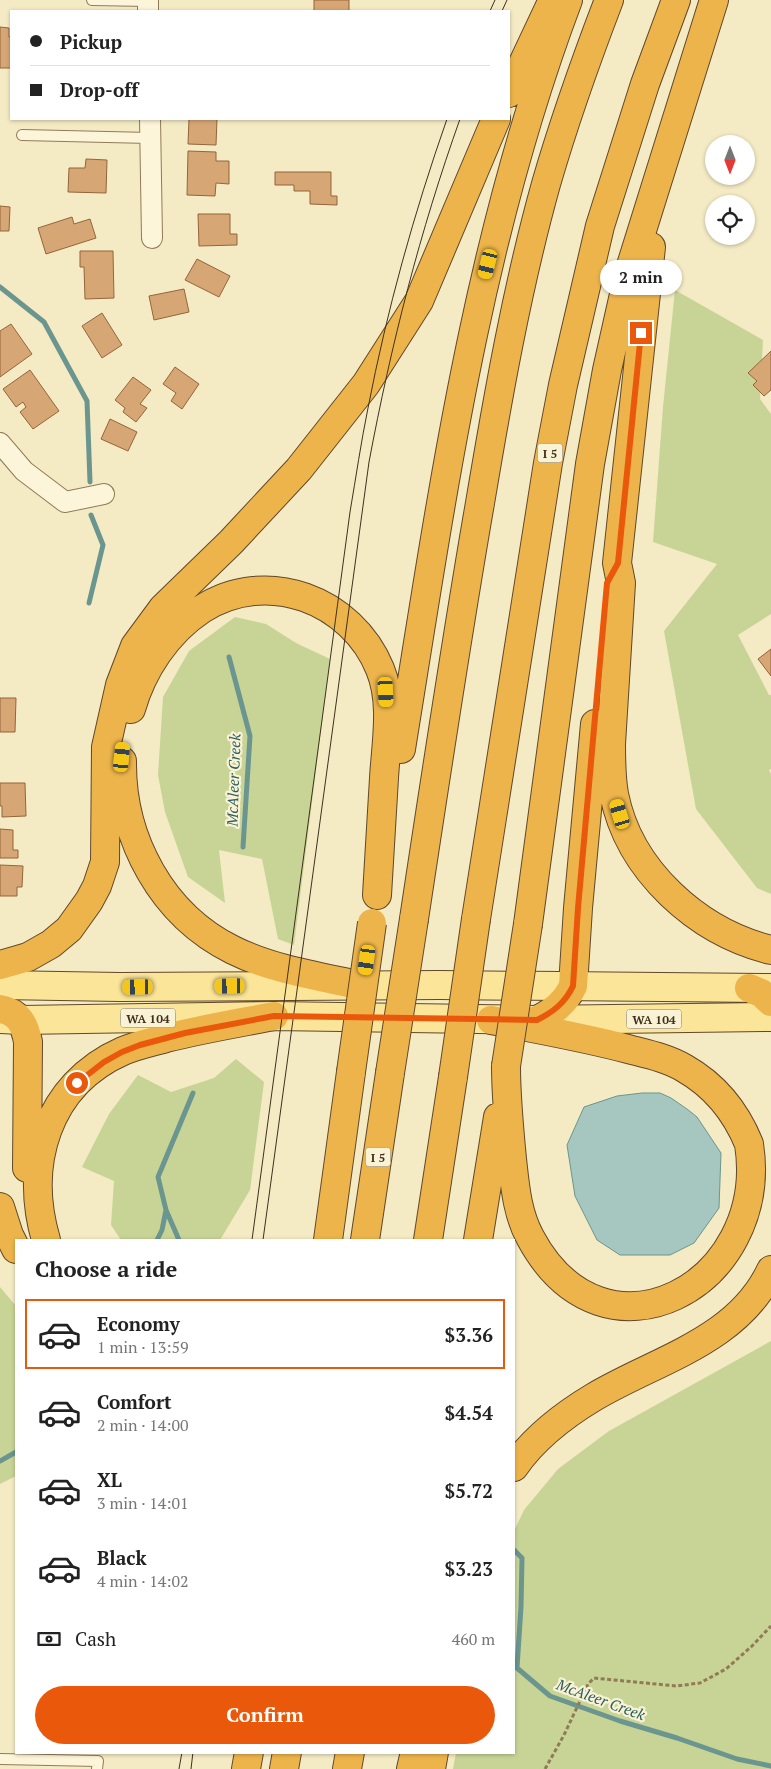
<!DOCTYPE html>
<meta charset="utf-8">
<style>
body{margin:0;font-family:"PT Serif",serif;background:#f6f6f6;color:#222;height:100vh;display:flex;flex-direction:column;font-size:19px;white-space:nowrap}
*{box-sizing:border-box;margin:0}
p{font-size:16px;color:#767676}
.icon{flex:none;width:28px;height:28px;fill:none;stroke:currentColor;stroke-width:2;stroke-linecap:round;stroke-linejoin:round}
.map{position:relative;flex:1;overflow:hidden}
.sheet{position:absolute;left:15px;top:1239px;width:500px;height:515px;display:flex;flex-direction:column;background:#fff;border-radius:0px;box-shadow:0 1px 4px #0004}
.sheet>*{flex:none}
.guide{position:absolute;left:10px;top:10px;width:500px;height:110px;border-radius:0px;box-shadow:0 1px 4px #0004;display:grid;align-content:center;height:110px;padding:0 20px;background:#fff}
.needle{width:32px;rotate:180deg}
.controls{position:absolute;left:705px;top:135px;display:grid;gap:10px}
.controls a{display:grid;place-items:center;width:50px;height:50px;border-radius:50%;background:#fff;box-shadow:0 1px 4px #0004;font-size:25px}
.end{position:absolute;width:22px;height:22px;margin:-11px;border:6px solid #ea580c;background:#fff;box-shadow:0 0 0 2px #fff}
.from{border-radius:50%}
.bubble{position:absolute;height:35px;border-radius:18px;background:#fff;box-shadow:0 1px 4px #0004;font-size:16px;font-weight:700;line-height:35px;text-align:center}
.car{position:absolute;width:15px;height:30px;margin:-15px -8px;border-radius:6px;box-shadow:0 0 4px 1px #0007;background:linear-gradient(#f5c518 24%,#345 0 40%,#f5c518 0 76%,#345 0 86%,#f5c518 0)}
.guide b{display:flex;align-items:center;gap:18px;height:48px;font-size:19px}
.guide b+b{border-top:1px solid #e0e0e0}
.guide i{width:12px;height:12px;background:#222}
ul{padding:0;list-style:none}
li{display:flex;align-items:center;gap:15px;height:70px;margin:0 10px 8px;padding:0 10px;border:2px solid transparent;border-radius:0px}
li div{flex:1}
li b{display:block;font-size:19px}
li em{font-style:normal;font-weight:700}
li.current{border-color:#ea580c}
li>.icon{width:45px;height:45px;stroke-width:1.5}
h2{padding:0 20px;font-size:22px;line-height:60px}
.pay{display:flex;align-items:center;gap:12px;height:55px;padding:0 20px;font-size:19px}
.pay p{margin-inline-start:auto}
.primary-button{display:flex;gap:10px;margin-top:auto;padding:10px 20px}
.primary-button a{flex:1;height:58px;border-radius:30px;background:#ea580c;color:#fff;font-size:20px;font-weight:700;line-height:58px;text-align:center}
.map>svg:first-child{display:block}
.green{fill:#c7d496}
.water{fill:#a6c6c0;stroke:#6b968f}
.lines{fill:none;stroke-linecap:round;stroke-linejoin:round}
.stream{stroke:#6b968f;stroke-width:5}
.building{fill:#d7a675;stroke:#94653a}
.lane-casing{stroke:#917b57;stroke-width:12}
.street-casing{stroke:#917b57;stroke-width:22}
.primary-casing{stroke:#5f482c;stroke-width:30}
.highway-casing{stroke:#5f482c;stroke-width:30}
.path{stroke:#917b57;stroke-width:3;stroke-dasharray:4 2.5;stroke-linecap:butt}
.lane{stroke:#fdf5d9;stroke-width:10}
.street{stroke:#fdf5d9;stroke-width:20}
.primary{stroke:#fbe598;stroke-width:28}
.highway{stroke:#edb44b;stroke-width:28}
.tram{stroke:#3f311d;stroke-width:1}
.highway-bridge-casing{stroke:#5f482c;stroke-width:30;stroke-linecap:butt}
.highway-bridge{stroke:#edb44b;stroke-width:28}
.route{stroke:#ea580c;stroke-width:6}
.labels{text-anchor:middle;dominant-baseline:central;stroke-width:4.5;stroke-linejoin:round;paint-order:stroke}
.shield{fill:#faf2d5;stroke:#776b54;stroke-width:1}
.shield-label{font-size:12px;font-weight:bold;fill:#3f311d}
.water-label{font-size:15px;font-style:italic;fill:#2a6061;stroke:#faf2d5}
</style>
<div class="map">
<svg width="771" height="1769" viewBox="0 0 771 1769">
<rect width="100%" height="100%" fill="#f4eac4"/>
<path class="green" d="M675,290L763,340L760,399L771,414V614L738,635L769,695H771V769L769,770L771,774V894L757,888L696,809L664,631L717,564L653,542L663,407Z
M235,617L266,624L296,643L330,659L294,945L278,939L262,859L219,850L225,903L188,877L165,812L158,775L163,697L189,651Z
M236,1059L264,1082L250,1190L220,1240H121L111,1225L114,1181L82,1167L109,1114L138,1075L171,1092L214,1078Z
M0,1287L16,1306V1476L0,1484Z
M771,1341V1769H453L456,1753L514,1752V1531L524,1510L558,1469L609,1431Z"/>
<path class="water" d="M642,1093H660L671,1098L687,1109L697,1117L721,1153L719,1208L694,1243L670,1255H620L597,1240L575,1196L567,1145L584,1107L617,1096Z"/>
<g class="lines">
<path class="stream" d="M0,287L44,322L87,401L90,482
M89,603L103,545L91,515
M229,657L250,736L243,847
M157,1240L162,1230L166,1210
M179,1240L166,1210L158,1177L193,1093
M0,1461L16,1452
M514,1550L522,1558L521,1607L517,1668L550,1696L620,1721L677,1738L737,1759L771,1766"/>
</g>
<path class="building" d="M314,0H349V11H314Z
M0,27L9,28V37H11V68H0Z
M189,119H217L216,145L188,144Z
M188,151L216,152V161H229V184L216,183L215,196L187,195Z
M86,159L107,160L106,193L68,192L69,168H85Z
M275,172H331V196H337V205L310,204V191H294V185H275Z
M0,206L10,207L9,231H0Z
M198,214H230V234H237V245L199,246Z
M72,217L74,224L90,219L96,238L46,254L38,228Z
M80,251H113L114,298L85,299L84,267H80Z
M197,259L230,276L219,297L185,280Z
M184,289L189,312L154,320L149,296Z
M102,313L122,345L102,358L82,326Z
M11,324L32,354L0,377V331Z
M771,351V390L764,396L753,385L757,381L748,373Z
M175,367L199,384L182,409L171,401L176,393L163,384Z
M30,370L59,411L33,429L20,412L26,407L23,402L16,407L3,389Z
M133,377L151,390L140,404L147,408L136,422L123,412L125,408L115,400Z
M110,419L137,432L128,451L101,439Z
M771,649V676L758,659Z
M0,698H16L15,732H0Z
M0,783H25L26,816L2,817V806H0Z
M0,829L13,830V850H18V858H0Z
M0,865L23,866L22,887H17V896H0Z"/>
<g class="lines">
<defs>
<path id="lane" d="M92,0L148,1
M22,135L150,138
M0,1759L98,1761L97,1769"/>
<path id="street" d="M148,0V11
M150,119L152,238
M0,443L24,471L65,502L104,494"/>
<path id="primary" d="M0,985L120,987L439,985L771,988
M0,1019L21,1020L274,1016L537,1020L771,1017"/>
<path id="highway" d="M509,93L550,6
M651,247L617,563L621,583L611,744C611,761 611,777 614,794C629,871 698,932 771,950
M131,709C142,670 167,632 202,609C267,567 352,600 380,669C394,703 386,743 384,778C382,817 379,856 377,895
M401,749C442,496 477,241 568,0
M122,761C121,839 162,915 233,950C271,969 316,976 358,985
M414,919C435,780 456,641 480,503C498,396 517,288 546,184C564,122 586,60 609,0
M476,919L548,463L563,385L600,226L645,84L676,0
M528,924L590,464L607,370L629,272L714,0
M0,965L28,957L51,944L69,929L89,901L97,886L105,862L106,747L120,685L135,646L163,608L231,542L299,469L366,384L419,301L496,119
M749,988L761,993L771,1002
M0,1009C19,1012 25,1025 28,1042L27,1168
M491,1020C536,1029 583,1037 628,1049C647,1054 667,1058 684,1068C714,1085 736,1112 749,1144C771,1285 604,1376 530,1237C517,1213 515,1186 512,1159C509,1128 506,1097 506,1066
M537,1020C553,1012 565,1003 573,986L578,908L595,724
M0,1207L9,1235L16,1249
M46,1240C24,1165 46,1085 123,1051C137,1045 152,1042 166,1038C202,1029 238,1023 274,1016
M328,1240L351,1072
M365,1240L390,1073
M428,1240L453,1077
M478,1240L498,1117
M514,1467C534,1438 564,1415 594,1397C656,1360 738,1341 771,1270
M246,1769L249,1752
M284,1769L287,1752
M347,1769L350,1752
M411,1769L415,1752
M431,1769L434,1752"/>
</defs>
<use href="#lane" class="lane-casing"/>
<use href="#street" class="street-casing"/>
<use href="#primary" class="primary-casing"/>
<use href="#highway" class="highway-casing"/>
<path class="path" d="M545,1769L564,1735L588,1684L594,1678L676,1686L700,1683L726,1669L752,1646L771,1626"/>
<use href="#lane" class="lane"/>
<use href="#street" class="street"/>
<use href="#primary" class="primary"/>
<use href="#highway" class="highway"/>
<path class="tram" d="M490,11L495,0
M502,11L507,0
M252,1240L350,512C356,477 361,442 368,408C387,310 414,213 447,119
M263,1240L369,462C391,345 420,231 460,119
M179,1769L182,1752
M191,1769L193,1752"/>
<defs>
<path id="highway-bridge" d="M506,1066L528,924
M351,1072L372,923
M390,1073L414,919
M453,1077L476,919"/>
</defs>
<use href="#highway-bridge" class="highway-bridge-casing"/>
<use href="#highway-bridge" class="highway-bridge"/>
</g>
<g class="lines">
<path class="route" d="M77,1083L104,1062L122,1052L140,1045L185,1033L274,1016L537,1020C553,1012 565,1003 573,986L578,908L607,583L618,563L641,333"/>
</g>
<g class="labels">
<g class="shield">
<rect x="537.5" y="443.5" width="25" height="19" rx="4"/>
<rect x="120.5" y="1008.5" width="55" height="19" rx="4"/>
<rect x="626.5" y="1009.5" width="55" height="19" rx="4"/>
<rect x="365.5" y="1147.5" width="25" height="19" rx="4"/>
</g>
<g class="shield-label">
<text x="550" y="453">I 5</text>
<text x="148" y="1018">WA 104</text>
<text x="654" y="1019">WA 104</text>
<text x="378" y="1157">I 5</text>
</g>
<g class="water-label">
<text transform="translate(233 780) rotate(-88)">McAleer Creek</text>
<text transform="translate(601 1699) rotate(20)">McAleer Creek</text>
</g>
</g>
</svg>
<div class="controls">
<a><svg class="needle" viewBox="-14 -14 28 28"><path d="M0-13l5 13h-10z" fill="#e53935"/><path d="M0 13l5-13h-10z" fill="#767676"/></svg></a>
<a><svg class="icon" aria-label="locate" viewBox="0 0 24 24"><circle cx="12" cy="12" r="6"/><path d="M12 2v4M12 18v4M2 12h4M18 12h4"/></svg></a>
</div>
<i class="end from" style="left:77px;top:1083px"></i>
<i class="end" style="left:641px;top:333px"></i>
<div class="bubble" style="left:600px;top:260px;width:82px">2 min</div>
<i class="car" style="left:488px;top:264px;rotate:194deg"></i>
<i class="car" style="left:386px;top:692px;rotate:177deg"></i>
<i class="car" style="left:122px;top:757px;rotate:6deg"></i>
<i class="car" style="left:620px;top:814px;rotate:343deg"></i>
<i class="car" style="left:367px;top:960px;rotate:188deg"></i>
<i class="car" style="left:230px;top:986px;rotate:269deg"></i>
<i class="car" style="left:138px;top:987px;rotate:269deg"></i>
<div class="guide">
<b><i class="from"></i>Pickup</b>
<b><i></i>Drop-off</b>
</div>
<section class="sheet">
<h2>Choose a ride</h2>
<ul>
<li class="current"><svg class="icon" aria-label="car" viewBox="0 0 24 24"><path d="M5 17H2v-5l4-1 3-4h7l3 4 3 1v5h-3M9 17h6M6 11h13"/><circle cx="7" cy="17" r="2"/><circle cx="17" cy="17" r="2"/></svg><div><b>Economy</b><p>1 min · 13:59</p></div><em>$3.36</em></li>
<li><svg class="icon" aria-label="car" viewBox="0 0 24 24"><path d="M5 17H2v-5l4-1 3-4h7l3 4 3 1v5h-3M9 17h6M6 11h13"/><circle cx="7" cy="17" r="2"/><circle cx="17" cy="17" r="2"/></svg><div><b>Comfort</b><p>2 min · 14:00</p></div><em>$4.54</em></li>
<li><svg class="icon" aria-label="car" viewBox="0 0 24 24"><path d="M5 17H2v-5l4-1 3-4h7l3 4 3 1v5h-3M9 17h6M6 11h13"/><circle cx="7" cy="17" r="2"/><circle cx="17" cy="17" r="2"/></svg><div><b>XL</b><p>3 min · 14:01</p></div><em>$5.72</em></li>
<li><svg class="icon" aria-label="car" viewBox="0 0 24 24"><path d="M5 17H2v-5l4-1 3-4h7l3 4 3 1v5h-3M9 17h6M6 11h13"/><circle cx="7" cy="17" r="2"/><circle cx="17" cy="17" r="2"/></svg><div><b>Black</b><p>4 min · 14:02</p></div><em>$3.23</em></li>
</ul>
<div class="pay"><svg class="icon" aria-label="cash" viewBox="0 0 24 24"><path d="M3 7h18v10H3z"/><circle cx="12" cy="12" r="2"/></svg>Cash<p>460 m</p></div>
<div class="primary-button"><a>Confirm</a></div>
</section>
</div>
